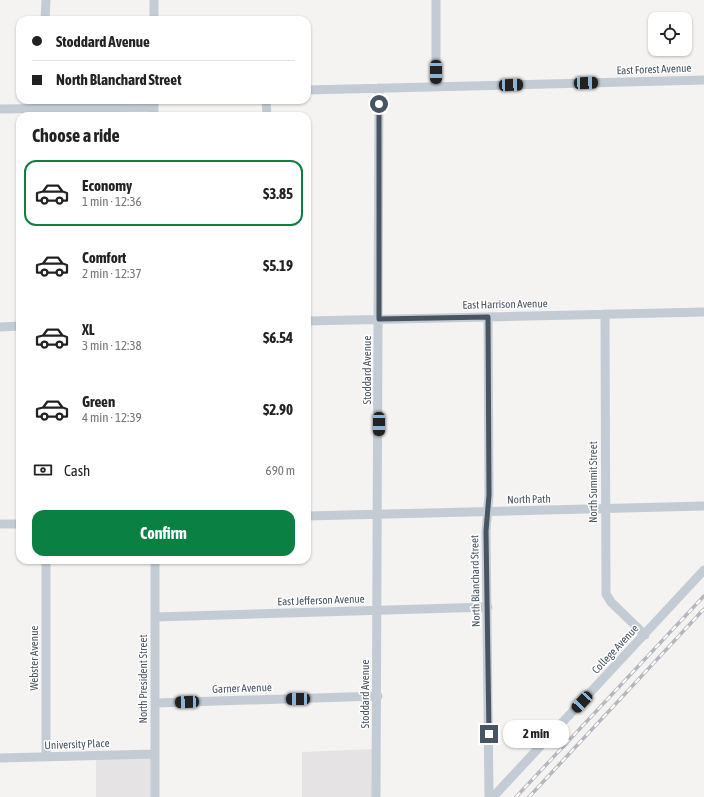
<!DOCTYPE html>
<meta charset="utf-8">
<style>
body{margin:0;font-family:"Asap Condensed",sans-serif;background:#f2f2f2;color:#222;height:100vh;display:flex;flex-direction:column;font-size:15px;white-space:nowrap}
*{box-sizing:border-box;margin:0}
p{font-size:13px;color:#767676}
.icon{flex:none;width:22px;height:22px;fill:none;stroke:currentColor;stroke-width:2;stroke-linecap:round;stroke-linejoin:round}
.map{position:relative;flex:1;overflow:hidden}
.details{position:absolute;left:16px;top:112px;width:295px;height:452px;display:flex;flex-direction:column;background:#fff;border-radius:12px;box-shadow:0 1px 3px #0004}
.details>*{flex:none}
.banner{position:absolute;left:16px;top:16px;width:295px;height:88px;border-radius:12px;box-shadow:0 1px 3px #0004;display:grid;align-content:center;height:88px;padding:0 16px;background:#fff}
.fabs{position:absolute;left:648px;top:12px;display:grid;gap:8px}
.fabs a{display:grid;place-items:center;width:44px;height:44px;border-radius:8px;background:#fff;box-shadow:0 1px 3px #0004;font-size:20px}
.end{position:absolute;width:18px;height:18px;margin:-9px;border:5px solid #485461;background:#fff;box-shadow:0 0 0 2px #fff}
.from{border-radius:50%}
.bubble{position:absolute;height:28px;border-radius:12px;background:#fff;box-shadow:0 1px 3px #0004;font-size:13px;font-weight:700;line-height:28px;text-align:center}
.car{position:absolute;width:12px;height:24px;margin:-12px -6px;border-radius:5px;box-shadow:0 0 3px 1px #0007;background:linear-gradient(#222 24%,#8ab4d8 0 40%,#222 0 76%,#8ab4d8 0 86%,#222 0)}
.banner b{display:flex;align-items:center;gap:14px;height:38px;font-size:15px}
.banner b+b{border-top:1px solid #e0e0e0}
.banner i{width:10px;height:10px;background:#222}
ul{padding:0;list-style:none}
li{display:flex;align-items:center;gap:12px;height:66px;margin:0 8px 6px;padding:0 8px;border:2px solid transparent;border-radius:12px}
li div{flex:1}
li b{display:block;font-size:15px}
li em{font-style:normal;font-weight:700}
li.active{border-color:#0b8043}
li>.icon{width:36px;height:36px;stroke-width:1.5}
h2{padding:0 16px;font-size:18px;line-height:48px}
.pay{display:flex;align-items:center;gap:10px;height:44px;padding:0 16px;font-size:15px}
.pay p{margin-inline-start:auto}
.primary-button{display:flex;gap:8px;margin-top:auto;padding:8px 16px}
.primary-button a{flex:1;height:46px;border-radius:12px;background:#0b8043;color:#fff;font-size:16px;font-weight:700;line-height:46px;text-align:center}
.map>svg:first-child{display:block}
.education{fill:#e6e3e4}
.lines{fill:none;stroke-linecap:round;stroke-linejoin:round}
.minor{stroke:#c3ccd4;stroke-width:9}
.rail-casing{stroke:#b4b7bd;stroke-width:3.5}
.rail{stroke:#fff;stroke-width:2;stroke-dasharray:6;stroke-linecap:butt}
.route{stroke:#485461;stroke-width:5}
.labels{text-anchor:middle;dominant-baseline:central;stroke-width:3;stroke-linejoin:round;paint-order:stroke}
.street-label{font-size:11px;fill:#485461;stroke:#fff}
</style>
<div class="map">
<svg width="704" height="797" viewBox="0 0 704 797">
<rect width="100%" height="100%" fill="#f5f2f2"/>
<path class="education" d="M374,749V797H302V752Z
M151,756V797H96V758Z"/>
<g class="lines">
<path class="minor" d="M154,0V20
M436,0V87
M45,20L46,0
M307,90L704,80
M154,100V116
M266,100L267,116
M0,109L154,107
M45,116V100
M605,314L606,594L611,602L645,635
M488,317L489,495L486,531L489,797
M307,321L704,312
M0,327L20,326
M307,516L704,506
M0,524H20
M46,560V757
M155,560V797
M155,617L488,607
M155,703L378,696
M0,758L155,754
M376,797L379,88
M493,797L704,570"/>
<defs>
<path id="rail" d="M516,797L704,596
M529,797L704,609"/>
</defs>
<use href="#rail" class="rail-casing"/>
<use href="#rail" class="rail"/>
</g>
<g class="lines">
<path class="route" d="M379,104V319L488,317L489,495L486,531L489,734"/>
</g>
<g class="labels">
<g class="street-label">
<text transform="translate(654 69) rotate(-2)">East Forest Avenue</text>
<text transform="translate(505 304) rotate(-1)">East Harrison Avenue</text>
<text transform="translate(367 370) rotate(-90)">Stoddard Avenue</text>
<text transform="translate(593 482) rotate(-90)">North Summit Street</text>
<text transform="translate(529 499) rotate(-1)">North Path</text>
<text transform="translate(475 581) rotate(-91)">North Blanchard Street</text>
<text transform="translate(321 600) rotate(-2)">East Jefferson Avenue</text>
<text transform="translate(615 649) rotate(-47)">College Avenue</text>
<text transform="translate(34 658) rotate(-90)">Webster Avenue</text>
<text transform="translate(143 679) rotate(-90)">North President Street</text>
<text transform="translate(242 688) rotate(-2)">Garner Avenue</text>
<text transform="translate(365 694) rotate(-90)">Stoddard Avenue</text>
<text transform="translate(77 744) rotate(-2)">University Place</text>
</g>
</g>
</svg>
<div class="fabs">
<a><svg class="icon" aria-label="locate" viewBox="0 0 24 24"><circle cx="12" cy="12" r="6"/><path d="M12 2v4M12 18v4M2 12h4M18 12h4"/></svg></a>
</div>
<i class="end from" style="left:379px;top:104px"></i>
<i class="end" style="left:489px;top:734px"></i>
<div class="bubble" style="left:503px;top:720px;width:66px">2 min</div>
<i class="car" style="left:436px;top:72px;rotate:180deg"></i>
<i class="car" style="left:586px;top:83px;rotate:88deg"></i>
<i class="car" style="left:511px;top:85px;rotate:88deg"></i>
<i class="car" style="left:379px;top:424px;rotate:180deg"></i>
<i class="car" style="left:298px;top:699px;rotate:269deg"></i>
<i class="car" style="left:187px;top:702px;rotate:268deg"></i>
<i class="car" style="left:582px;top:702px;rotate:223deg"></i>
<div class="banner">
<b><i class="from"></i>Stoddard Avenue</b>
<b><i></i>North Blanchard Street</b>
</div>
<section class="details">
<h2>Choose a ride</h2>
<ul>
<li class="active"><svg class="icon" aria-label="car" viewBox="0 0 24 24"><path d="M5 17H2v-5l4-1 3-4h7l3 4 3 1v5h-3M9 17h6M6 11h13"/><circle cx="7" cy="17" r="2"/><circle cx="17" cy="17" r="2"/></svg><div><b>Economy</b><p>1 min · 12:36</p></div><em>$3.85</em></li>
<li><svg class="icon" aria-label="car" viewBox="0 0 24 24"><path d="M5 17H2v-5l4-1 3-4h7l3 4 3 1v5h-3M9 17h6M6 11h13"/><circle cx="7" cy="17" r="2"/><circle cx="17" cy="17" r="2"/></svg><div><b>Comfort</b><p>2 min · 12:37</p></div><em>$5.19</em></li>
<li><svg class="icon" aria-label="car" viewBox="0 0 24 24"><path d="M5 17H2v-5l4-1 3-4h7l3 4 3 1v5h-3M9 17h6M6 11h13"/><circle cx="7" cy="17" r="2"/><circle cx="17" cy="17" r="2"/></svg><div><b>XL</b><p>3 min · 12:38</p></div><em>$6.54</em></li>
<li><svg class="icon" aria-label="car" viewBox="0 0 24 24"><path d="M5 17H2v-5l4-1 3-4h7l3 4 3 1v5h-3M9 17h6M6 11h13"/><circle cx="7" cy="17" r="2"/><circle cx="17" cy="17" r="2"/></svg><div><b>Green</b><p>4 min · 12:39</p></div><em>$2.90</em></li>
</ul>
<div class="pay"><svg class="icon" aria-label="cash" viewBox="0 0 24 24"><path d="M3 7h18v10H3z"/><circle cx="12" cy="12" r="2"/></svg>Cash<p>690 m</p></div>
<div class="primary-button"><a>Confirm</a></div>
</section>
</div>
